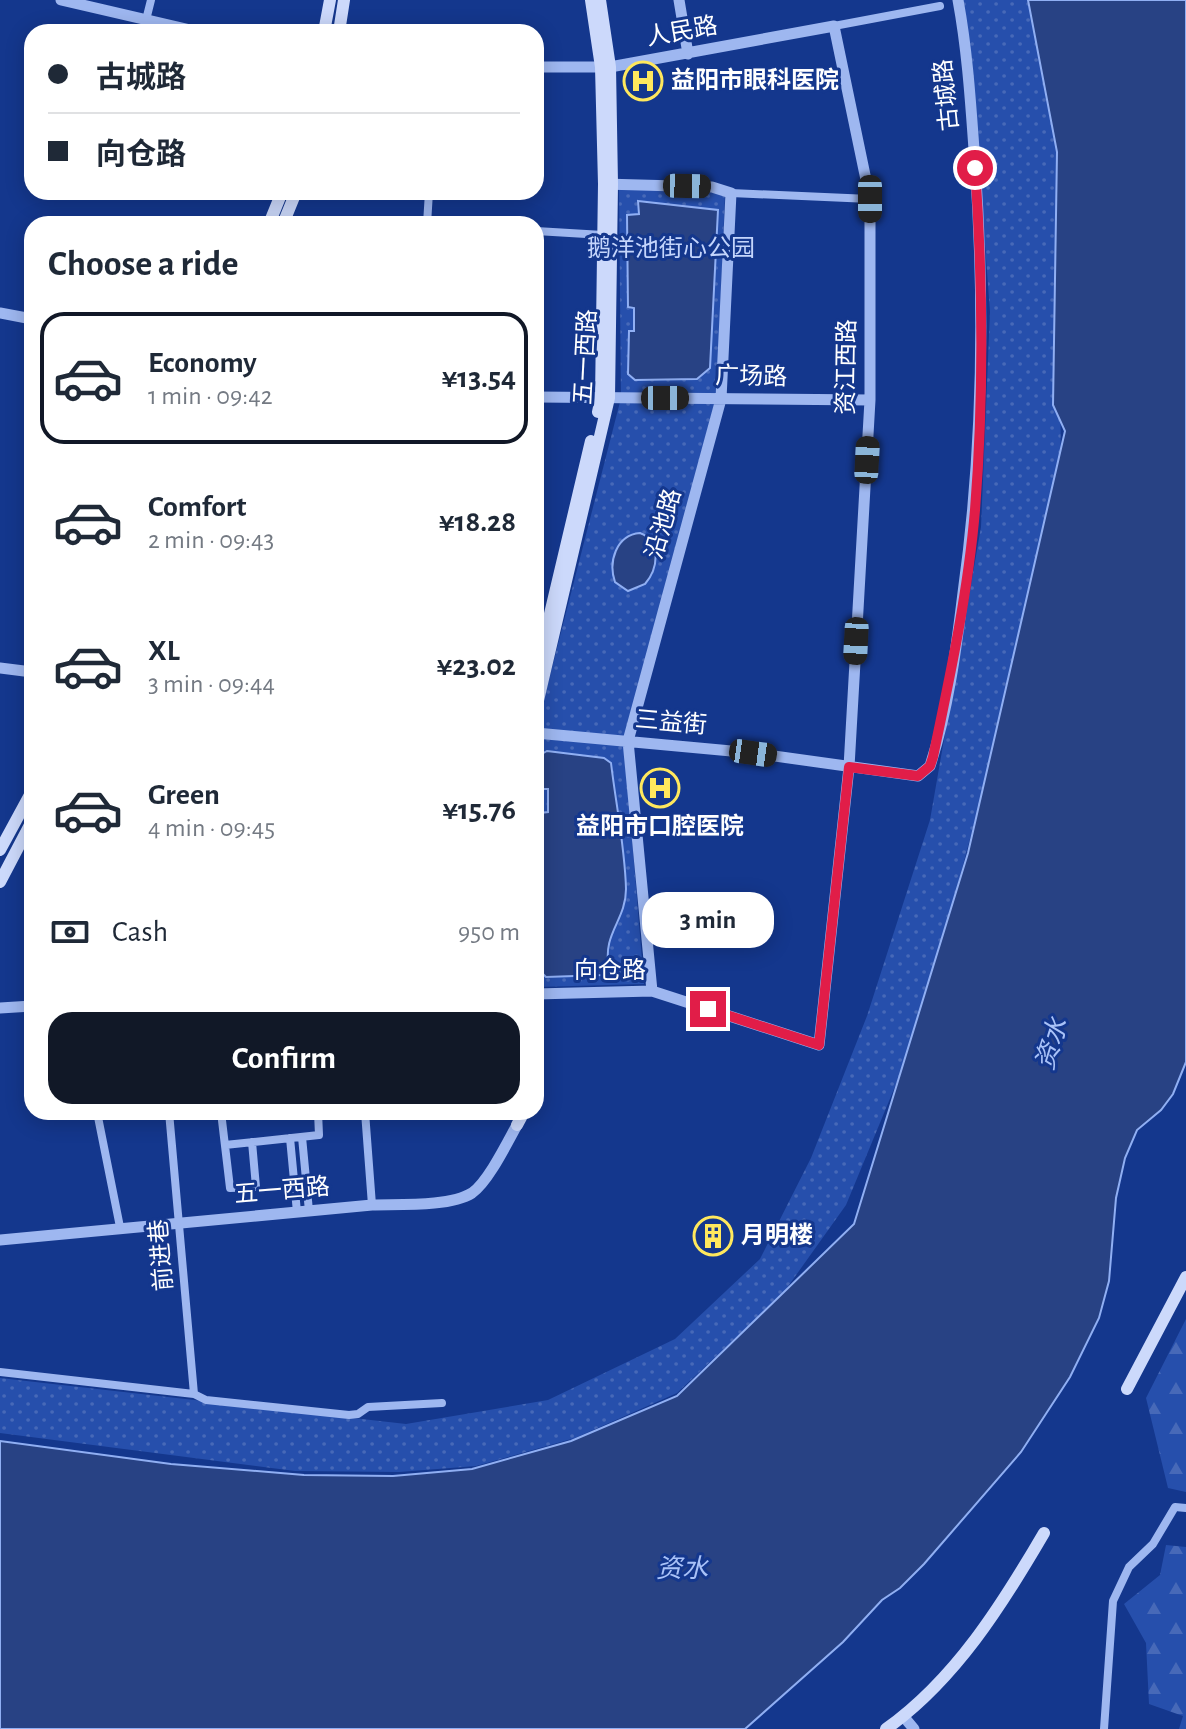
<!DOCTYPE html>
<meta charset="utf-8">
<style>
body{margin:0;font-family:"Alegreya Sans","Noto Sans SC",sans-serif;background:#f2f2f3;color:#1f2937;height:100vh;display:flex;flex-direction:column;font-size:30px;white-space:nowrap}
*{box-sizing:border-box;margin:0}
p{font-size:26px;color:#747a83}
.icon{flex:none;width:44px;height:44px;fill:none;stroke:currentColor;stroke-width:2;stroke-linecap:round;stroke-linejoin:round}
.map{position:relative;flex:1;overflow:hidden}
.side{position:absolute;left:24px;top:216px;width:520px;height:904px;display:flex;flex-direction:column;background:#fff;border-radius:24px;box-shadow:0 4px 20px #0003}
.side>*{flex:none}
.top-card{position:absolute;left:24px;top:24px;width:520px;height:176px;border-radius:24px;box-shadow:0 4px 20px #0003;display:grid;align-content:center;height:176px;padding:0 24px;background:#fff}
.end{position:absolute;width:36px;height:36px;margin:-18px;border:10px solid #e11d48;background:#fff;box-shadow:0 0 0 4px #fff}
.from{border-radius:50%}
.bubble{position:absolute;height:56px;border-radius:24px;background:#fff;box-shadow:0 4px 20px #0003;font-size:26px;font-weight:700;line-height:56px;text-align:center}
.car{position:absolute;width:24px;height:48px;margin:-24px -12px;border-radius:10px;box-shadow:0 0 6px 2px #0007;background:linear-gradient(#222 24%,#8ab4d8 0 40%,#222 0 76%,#8ab4d8 0 86%,#222 0)}
.top-card b{display:flex;align-items:center;gap:28px;height:76px;font-size:30px}
.top-card b+b{border-top:2px solid #e0e1e3}
.top-card i{width:20px;height:20px;background:#1f2937}
ul{padding:0;list-style:none}
li{display:flex;align-items:center;gap:24px;height:132px;margin:0 16px 12px;padding:0 8px;border:4px solid transparent;border-radius:24px}
li div{flex:1}
li b{display:block;font-size:30px}
li em{font-style:normal;font-weight:700}
li.active{border-color:#111827}
li>.icon{width:72px;height:72px;stroke-width:1.5}
h2{padding:0 24px;font-size:36px;line-height:96px}
.pay{display:flex;align-items:center;gap:20px;height:88px;padding:0 24px;font-size:30px}
.pay p{margin-inline-start:auto}
.action{display:flex;gap:16px;margin-top:auto;padding:16px 24px}
.action a{flex:1;height:92px;border-radius:24px;background:#111827;color:#fff;font-size:32px;font-weight:700;line-height:92px;text-align:center}
.map>svg:first-child{display:block}
.forest{fill:url(#forest-firs)}
.park{fill:url(#park-dots)}
.water{fill:#284284;stroke:#90aff3;stroke-width:2}
.lines{fill:none;stroke-linecap:round;stroke-linejoin:round}
.minor{stroke:#9eb7f0;stroke-width:8}
.tertiary{stroke:#9eb7f0;stroke-width:11}
.secondary{stroke:#ccd9fb;stroke-width:12}
.route{stroke:#e11d48;stroke-width:10}
.labels{text-anchor:middle;dominant-baseline:central;stroke-width:6;stroke-linejoin:round;paint-order:stroke}
.street-label{font-size:24px;fill:#fff;stroke:#14378d}
.poi-label{font-size:24px;font-weight:bold;fill:#fff;stroke:#14378d;text-anchor:start}
.park-label{font-size:24px;fill:#c4d5fc;stroke:#14378d}
.water-label{font-size:26px;font-style:italic;fill:#a9c2f8;stroke:#14378d}
</style>
<div class="map">
<svg width="1186" height="1729" viewBox="0 0 1186 1729">
<defs>
<pattern id="forest-firs" width="22" height="20" patternUnits="userSpaceOnUse" patternTransform="scale(2)"><rect width="22" height="20" fill="#264fac"/><path d="M5 1l3.5 6h-7zM16 11l3.5 6h-7z" fill="#4769b8"/></pattern>
<pattern id="park-dots" width="8" height="8" patternUnits="userSpaceOnUse" patternTransform="scale(2)"><rect width="8" height="8" fill="#264fac"/><path d="M2 2h.1M6 6h.1" fill="none" stroke="#4769b8" stroke-width="1.8" stroke-linecap="round"/></pattern>
</defs>
<rect width="100%" height="100%" fill="#14378d"/>
<path class="forest" d="M1186,1319V1492L1168,1488L1146,1398Z
M1166,1545L1186,1547V1729H1179L1183,1716L1149,1704L1146,1643L1124,1604L1160,1575Z"/>
<path class="park" d="M962,0H1036L1059,134L1061,498L920,1026L846,1205L784,1292L677,1393L575,1438L476,1466L399,1472L295,1471L0,1433V1378L406,1424L548,1400L675,1339L760,1259L811,1158L867,1016L930,820L981,527L990,312L971,54Z
M619,189L725,193L717,394L624,741L644,984L537,987L536,730L621,398Z"/>
<path class="water" d="M1028,0H1186V1062L1173,1094L1161,1110L1137,1130L1125,1158L1116,1198L1109,1281L1099,1318L1070,1377L1021,1452L924,1564L900,1588L882,1600L843,1642L745,1729H0V1441L171,1464L304,1475L393,1476L472,1469L571,1441L677,1396L854,1224L968,853L1065,431L1053,405L1057,152Z
M638,201L718,210L710,368L697,379L635,380L628,374L629,331H634V308L628,307L627,215L639,214Z
M640,533C662,541 658,569 645,584L628,591L615,582C608,562 616,535 640,533Z
M547,751L604,758L611,763C616,805 625,848 626,889C626,921 602,933 609,968L603,975L546,977L541,972L540,813L548,812V789H541L540,755Z"/>
<g class="lines">
<path class="minor" d="M146,20L151,0
M834,26L940,6
M731,193L870,199
M427,224L429,192
M536,231L603,235
M97,1112L120,1227
M169,1112L194,1394
M221,1112L230,1188L256,1187L252,1142
M365,1112L372,1205
M302,1137L309,1211
M290,1138L297,1212
M225,1145L319,1135L318,1112
M0,1372L194,1394L206,1400L349,1415L358,1414L368,1407L442,1403
M1104,1729L1113,1601L1129,1567L1153,1544L1175,1507L1186,1508"/>
<path class="tertiary" d="M61,0L199,32
M679,0L688,54
M536,67H610L834,26L870,199V400L849,767L819,1045L652,991L536,994
M604,184L712,187L731,193L721,399L628,741L652,991
M0,313L32,319
M536,397L870,400
M0,668L32,672
M536,733L753,753L918,776L930,766C948,711 956,651 963,593C983,450 985,307 975,163C971,109 968,54 958,0
M0,1008L32,1006
M0,1240L372,1205C397,1204 450,1207 472,1193C488,1182 507,1143 517,1125
M904,1717L914,1729"/>
<path class="secondary" d="M591,0L601,67L604,184L601,398L598,412
M324,32L330,0
M339,32L344,0
M269,224L282,192
M283,224L296,192
M536,673L591,441
M536,709L609,398L612,184L610,67L600,0
M0,850L32,791
M0,882L32,821
M517,1125L524,1112
M1127,1389L1186,1277
M886,1729C955,1680 1002,1605 1044,1533"/>
</g>
<g class="lines">
<path class="route" d="M708,1009L819,1045L849,767L918,776L930,766L933,757C950,676 968,593 975,510C984,396 983,282 975,168"/>
</g>
<defs>
<symbol id="hospital-ring" viewBox="-11 -11 22 22"><circle r="9.5" fill="#14378d" stroke="#ffe85d" stroke-width="1.5"/><path d="M-5-5h3v3.5h4V-5h3V5h-3V1.5h-4V5h-3Z" fill="#ffe85d"/></symbol>
<symbol id="building-ring" viewBox="-11 -11 22 22"><circle r="9.5" fill="#14378d" stroke="#ffe85d" stroke-width="1.5"/><path d="M-4-6H4V6H1V3H-1V6H-4ZM-2.5-4.3h1.7v1.8h-1.7ZM.8-4.3h1.7v1.8H.8ZM-2.5-1h1.7V.8h-1.7ZM.8-1h1.7V.8H.8Z" fill="#ffe85d"/></symbol>
</defs>
<g fill-rule="evenodd">
<use href="#hospital-ring" x="621" y="59" width="44" height="44"/>
<use href="#hospital-ring" x="638" y="766" width="44" height="44"/>
<use href="#building-ring" x="691" y="1214" width="44" height="44"/>
</g>
<g class="labels">
<g class="street-label">
<text transform="translate(682 32) rotate(-10)">人民路</text>
<text transform="translate(947 95) rotate(-96)">古城路</text>
<text transform="translate(586 357) rotate(-87)">五一西路</text>
<text transform="translate(847 367) rotate(-89)">资江西路</text>
<text transform="translate(751 377) rotate(1)">广场路</text>
<text transform="translate(664 524) rotate(-74)">沿池路</text>
<text transform="translate(671 723) rotate(5)">三益街</text>
<text x="610" y="971">向仓路</text>
<text transform="translate(282 1191) rotate(-5)">五一西路</text>
<text transform="translate(162 1255) rotate(-95)">前进巷</text>
</g>
<g class="poi-label">
<text x="671" y="81">益阳市眼科医院</text>
<text x="660" y="827" text-anchor="middle">益阳市口腔医院</text>
<text x="741" y="1236">月明楼</text>
</g>
<g class="park-label">
<text x="671" y="249">鹅洋池街心公园</text>
</g>
<g class="water-label">
<text transform="translate(1052 1044) rotate(-73)">资水</text>
<text x="682" y="1569">资水</text>
</g>
</g>
</svg>
<i class="end from" style="left:975px;top:168px"></i>
<i class="end" style="left:708px;top:1009px"></i>
<div class="bubble" style="left:642px;top:892px;width:132px">3 min</div>
<i class="car" style="left:687px;top:186px;rotate:91deg"></i>
<i class="car" style="left:870px;top:199px;rotate:180deg"></i>
<i class="car" style="left:665px;top:398px;rotate:90deg"></i>
<i class="car" style="left:867px;top:460px;rotate:3deg"></i>
<i class="car" style="left:856px;top:641px;rotate:183deg"></i>
<i class="car" style="left:753px;top:753px;rotate:98deg"></i>
<div class="top-card">
<b><i class="from"></i>古城路</b>
<b><i></i>向仓路</b>
</div>
<section class="side">
<h2>Choose a ride</h2>
<ul>
<li class="active"><svg class="icon" aria-label="car" viewBox="0 0 24 24"><path d="M5 17H2v-5l4-1 3-4h7l3 4 3 1v5h-3M9 17h6M6 11h13"/><circle cx="7" cy="17" r="2"/><circle cx="17" cy="17" r="2"/></svg><div><b>Economy</b><p>1 min · 09:42</p></div><em>¥13.54</em></li>
<li><svg class="icon" aria-label="car" viewBox="0 0 24 24"><path d="M5 17H2v-5l4-1 3-4h7l3 4 3 1v5h-3M9 17h6M6 11h13"/><circle cx="7" cy="17" r="2"/><circle cx="17" cy="17" r="2"/></svg><div><b>Comfort</b><p>2 min · 09:43</p></div><em>¥18.28</em></li>
<li><svg class="icon" aria-label="car" viewBox="0 0 24 24"><path d="M5 17H2v-5l4-1 3-4h7l3 4 3 1v5h-3M9 17h6M6 11h13"/><circle cx="7" cy="17" r="2"/><circle cx="17" cy="17" r="2"/></svg><div><b>XL</b><p>3 min · 09:44</p></div><em>¥23.02</em></li>
<li><svg class="icon" aria-label="car" viewBox="0 0 24 24"><path d="M5 17H2v-5l4-1 3-4h7l3 4 3 1v5h-3M9 17h6M6 11h13"/><circle cx="7" cy="17" r="2"/><circle cx="17" cy="17" r="2"/></svg><div><b>Green</b><p>4 min · 09:45</p></div><em>¥15.76</em></li>
</ul>
<div class="pay"><svg class="icon" aria-label="cash" viewBox="0 0 24 24"><path d="M3 7h18v10H3z"/><circle cx="12" cy="12" r="2"/></svg>Cash<p>950 m</p></div>
<div class="action"><a>Confirm</a></div>
</section>
</div>
